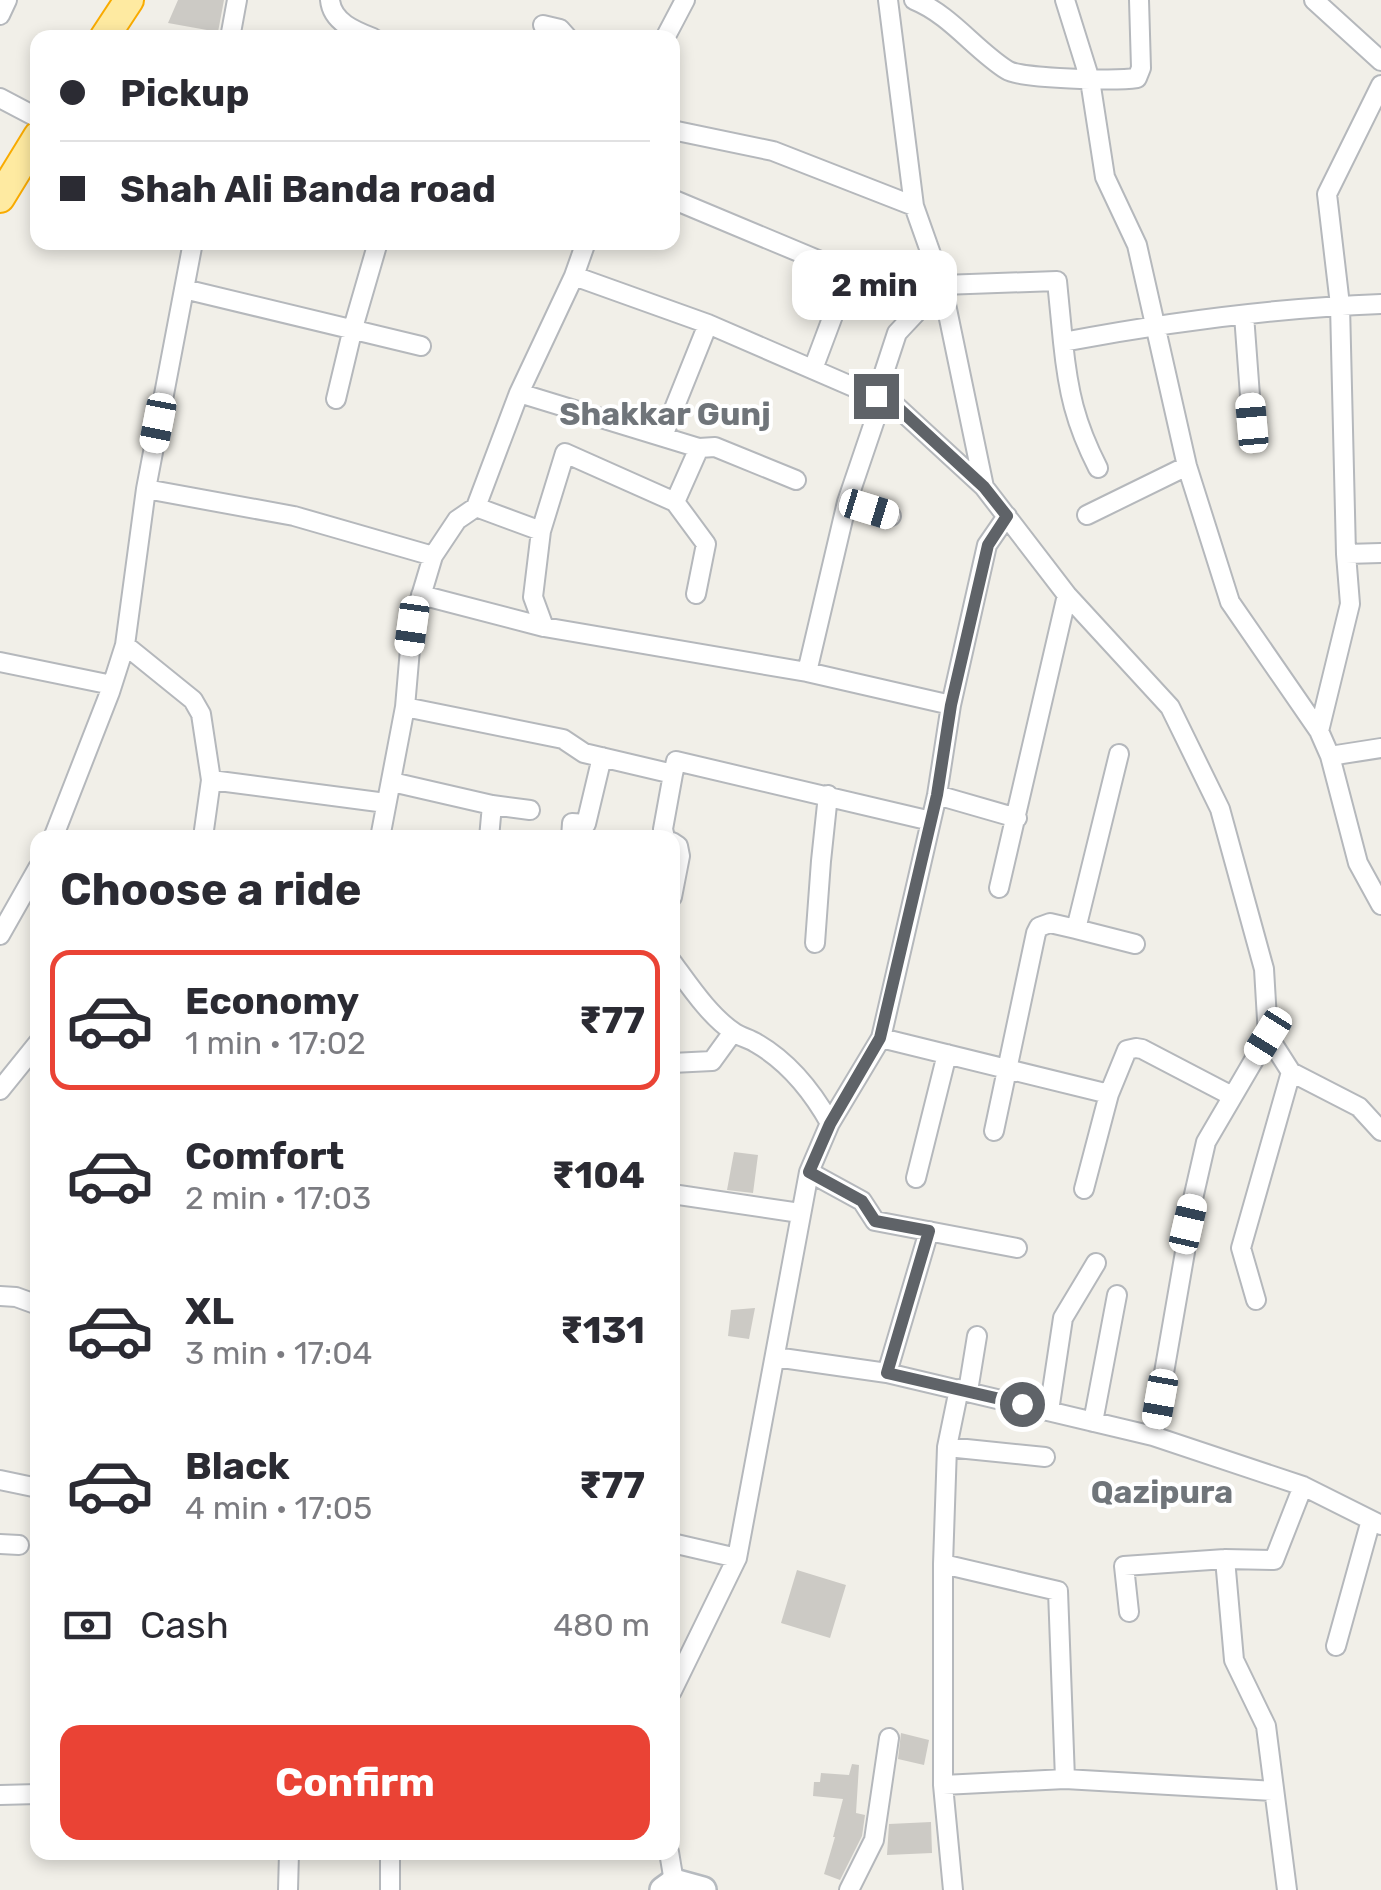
<!DOCTYPE html>
<meta charset="utf-8">
<style>
body{margin:0;font-family:Rubik,sans-serif;background:#f7f7f7;color:#2b2b33;height:100vh;display:flex;flex-direction:column;font-size:38px;white-space:nowrap}
*{box-sizing:border-box;margin:0}
p{font-size:32px;color:#7c7c81}
.icon{flex:none;width:55px;height:55px;fill:none;stroke:currentColor;stroke-width:2;stroke-linecap:round;stroke-linejoin:round}
.map{position:relative;flex:1;overflow:hidden}
.drawer{position:absolute;left:30px;top:830px;width:650px;height:1030px;display:flex;flex-direction:column;background:#fff;border-radius:20px;box-shadow:0 5px 15px #0003}
.drawer>*{flex:none}
.guide{position:absolute;left:30px;top:30px;width:650px;height:220px;border-radius:20px;box-shadow:0 5px 15px #0003;display:grid;align-content:center;height:220px;padding:0 30px;background:#fff}
.end{position:absolute;width:45px;height:45px;margin:-22px;border:12px solid #5f6368;background:#fff;box-shadow:0 0 0 5px #fff}
.from{border-radius:50%}
.bubble{position:absolute;height:70px;border-radius:20px;background:#fff;box-shadow:0 5px 15px #0003;font-size:32px;font-weight:700;line-height:70px;text-align:center}
.car{position:absolute;width:30px;height:60px;margin:-30px -15px;border-radius:12px;box-shadow:0 0 8px 2px #0007;background:linear-gradient(#fff 24%,#345 0 40%,#fff 0 76%,#345 0 86%,#fff 0)}
.guide b{display:flex;align-items:center;gap:35px;height:95px;font-size:38px}
.guide b+b{border-top:2px solid #e1e1e2}
.guide i{width:25px;height:25px;background:#2b2b33}
ul{padding:0;list-style:none}
li{display:flex;align-items:center;gap:30px;height:140px;margin:0 20px 15px;padding:0 10px;border:5px solid transparent;border-radius:20px}
li div{flex:1}
li b{display:block;font-size:38px}
li em{font-style:normal;font-weight:700}
li.selected{border-color:#ea4335}
li>.icon{width:90px;height:90px;stroke-width:1.5}
h2{padding:0 30px;font-size:45px;line-height:120px}
.pay{display:flex;align-items:center;gap:25px;height:110px;padding:0 30px;font-size:38px}
.pay p{margin-inline-start:auto}
.cta{display:flex;gap:20px;margin-top:auto;padding:20px 30px}
.cta a{flex:1;height:115px;border-radius:20px;background:#ea4335;color:#fff;font-size:40px;font-weight:700;line-height:115px;text-align:center}
.map>svg:first-child{display:block}
.building{fill:#cccac5}
.lines{fill:none;stroke-linecap:round;stroke-linejoin:round}
.minor-casing{stroke:#b5b8bc;stroke-width:22}
.secondary-casing{stroke:#b6babf;stroke-width:30}
.trunk-casing{stroke:#f9ab00;stroke-width:32}
.minor{stroke:#fff;stroke-width:18}
.secondary{stroke:#fff;stroke-width:25}
.trunk{stroke:#feeaa1;stroke-width:28}
.route{stroke:#5f6368;stroke-width:12}
.labels{text-anchor:middle;dominant-baseline:central;stroke-width:8;stroke-linejoin:round;paint-order:stroke}
.neighbourhood-label{font-size:32px;font-weight:bold;fill:#70757a;stroke:#fff}
</style>
<div class="map">
<svg width="1381" height="1890" viewBox="0 0 1381 1890">
<rect width="100%" height="100%" fill="#f1efe8"/>
<path class="building" d="M178,0H224L218,32L168,23Z
M734,1152L758,1155L753,1193L727,1190Z
M755,1308L749,1339L728,1336L731,1310Z
M797,1570L846,1585L830,1638L781,1623Z
M901,1733L929,1740L924,1765L898,1759Z
M852,1764L859,1765L856,1813L865,1815L862,1836L840,1880L824,1874L835,1837H833L843,1799L813,1796L814,1782H820L821,1773L849,1775Z
M931,1822L932,1853L887,1855L889,1824Z"/>
<g class="lines">
<defs>
<path id="minor" d="M330,0C332,22 355,31 373,38
M888,0L914,206L942,285L984,487
M914,0C951,15 974,49 1007,70C1021,79 1117,81 1137,78L1141,68L1139,0
M1065,0L1090,80L1105,177L1137,245L1187,466L1230,602L1319,731
M1314,0L1381,61
M0,15L7,0
M543,25L560,29L568,38
M230,38L237,0
M665,38L685,0
M1381,85L1327,194L1340,305L1346,554L1350,604L1319,731L1330,756L1358,863L1381,905
M0,98L38,118
M672,130L773,151L914,206
M672,199L849,273L813,369
M574,276L708,324L895,405L984,487L1067,595L1170,707L1220,809L1264,969L1268,1036L1291,1072L1359,1107L1381,1131
M184,289L421,346
M1244,315L1252,423
M1063,342C1068,391 1075,423 1098,468
M519,393L699,448L715,447L796,480
M876,397L897,333L942,285L1057,281L1063,342C1168,322 1274,308 1381,304
M336,399L353,328L378,242
M663,436L708,324
M146,489L294,516L433,556
M847,502L891,516
M476,507L541,531
M1087,515L1187,466
M1346,554L1381,553
M696,594L706,544L675,502L699,448
M421,595L544,627L807,672L951,705
M544,627L533,597L541,531L565,453L675,502
M125,645L193,700L201,714L211,780L204,830
M0,662L112,685
M807,672L847,502L882,399
M405,707L563,739L584,753L673,774L676,761L931,821
M1330,756L1381,748
M211,780L386,803
M392,782L492,805L530,810
M937,795L1017,818
M53,838L110,692L125,645L146,489L193,242
M380,838L405,707L412,626L433,556L457,520L476,507L519,393L574,276L586,242
M489,838L492,805
M571,838L572,823L586,824L602,757
M665,838L663,829L673,774
M672,842L678,846L680,856L672,897
M999,888L1067,595
M1076,929L1135,944
M0,935L38,868
M815,943L821,861L828,795
M672,962C689,985 710,1017 735,1033C741,1037 750,1039 756,1043C789,1062 812,1091 830,1123
M881,1038L1109,1094
M672,1063L712,1061L733,1032
M0,1090L38,1043
M994,1131L1036,933L1039,927L1050,923L1076,929L1119,754
M809,1172L862,1201L875,1221L1017,1248
M916,1178L947,1054
M1084,1189L1109,1094L1127,1050L1136,1048L1142,1049L1232,1096
M672,1194L800,1213
M1187,1225L1206,1142L1268,1036
M0,1296L16,1297L38,1305
M1256,1300L1241,1248L1291,1072
M775,1357L887,1373L1153,1436L1303,1486L1381,1525
M887,1373L929,1231
M968,1391L977,1336
M1049,1411L1063,1318L1096,1263
M1093,1422L1117,1295
M1153,1436L1185,1252
M947,1447L1045,1457
M0,1480L38,1488
M672,1543L737,1558
M0,1544L19,1545
M1225,1559L1234,1660L1266,1726L1287,1890
M943,1564L1058,1591L1065,1779
M1129,1612L1124,1566L1225,1559L1274,1560L1303,1486
M1336,1646L1371,1520
M672,1691L737,1558L809,1172L830,1123L881,1038L937,795L951,705L987,545L1007,516
M943,1785L1065,1779L1274,1791
M0,1795L38,1794
M390,1852V1890
M669,1852L674,1882
M288,1890L289,1853
M849,1890L874,1840L889,1738
M953,1890L943,1785V1564L947,1447L959,1389"/>
<path id="secondary" d="M663,1890L674,1882L703,1890"/>
<path id="trunk" d="M104,38L129,0
M0,198L38,136"/>
</defs>
<use href="#minor" class="minor-casing"/>
<use href="#secondary" class="secondary-casing"/>
<use href="#trunk" class="trunk-casing"/>
<use href="#minor" class="minor"/>
<use href="#secondary" class="secondary"/>
<use href="#trunk" class="trunk"/>
</g>
<g class="lines">
<path class="route" d="M876,396L895,405L984,487L1007,516L988,545L951,705L937,795L880,1038L830,1124L809,1172L862,1201L875,1221L929,1231L887,1373L1022,1404"/>
</g>
<g class="labels">
<g class="neighbourhood-label">
<text x="665" y="414">Shakkar Gunj</text>
<text x="1162" y="1492">Qazipura</text>
</g>
</g>
</svg>
<i class="end from" style="left:1022px;top:1404px"></i>
<i class="end" style="left:876px;top:396px"></i>
<div class="bubble" style="left:792px;top:250px;width:165px">2 min</div>
<i class="car" style="left:158px;top:423px;rotate:191deg"></i>
<i class="car" style="left:1252px;top:423px;rotate:355deg"></i>
<i class="car" style="left:869px;top:509px;rotate:107deg"></i>
<i class="car" style="left:412px;top:626px;rotate:188deg"></i>
<i class="car" style="left:1268px;top:1036px;rotate:212deg"></i>
<i class="car" style="left:1188px;top:1224px;rotate:13deg"></i>
<i class="car" style="left:1160px;top:1399px;rotate:190deg"></i>
<div class="guide">
<b><i class="from"></i>Pickup</b>
<b><i></i>Shah Ali Banda road</b>
</div>
<section class="drawer">
<h2>Choose a ride</h2>
<ul>
<li class="selected"><svg class="icon" aria-label="car" viewBox="0 0 24 24"><path d="M5 17H2v-5l4-1 3-4h7l3 4 3 1v5h-3M9 17h6M6 11h13"/><circle cx="7" cy="17" r="2"/><circle cx="17" cy="17" r="2"/></svg><div><b>Economy</b><p>1 min · 17:02</p></div><em>₹77</em></li>
<li><svg class="icon" aria-label="car" viewBox="0 0 24 24"><path d="M5 17H2v-5l4-1 3-4h7l3 4 3 1v5h-3M9 17h6M6 11h13"/><circle cx="7" cy="17" r="2"/><circle cx="17" cy="17" r="2"/></svg><div><b>Comfort</b><p>2 min · 17:03</p></div><em>₹104</em></li>
<li><svg class="icon" aria-label="car" viewBox="0 0 24 24"><path d="M5 17H2v-5l4-1 3-4h7l3 4 3 1v5h-3M9 17h6M6 11h13"/><circle cx="7" cy="17" r="2"/><circle cx="17" cy="17" r="2"/></svg><div><b>XL</b><p>3 min · 17:04</p></div><em>₹131</em></li>
<li><svg class="icon" aria-label="car" viewBox="0 0 24 24"><path d="M5 17H2v-5l4-1 3-4h7l3 4 3 1v5h-3M9 17h6M6 11h13"/><circle cx="7" cy="17" r="2"/><circle cx="17" cy="17" r="2"/></svg><div><b>Black</b><p>4 min · 17:05</p></div><em>₹77</em></li>
</ul>
<div class="pay"><svg class="icon" aria-label="cash" viewBox="0 0 24 24"><path d="M3 7h18v10H3z"/><circle cx="12" cy="12" r="2"/></svg>Cash<p>480 m</p></div>
<div class="cta"><a>Confirm</a></div>
</section>
</div>
